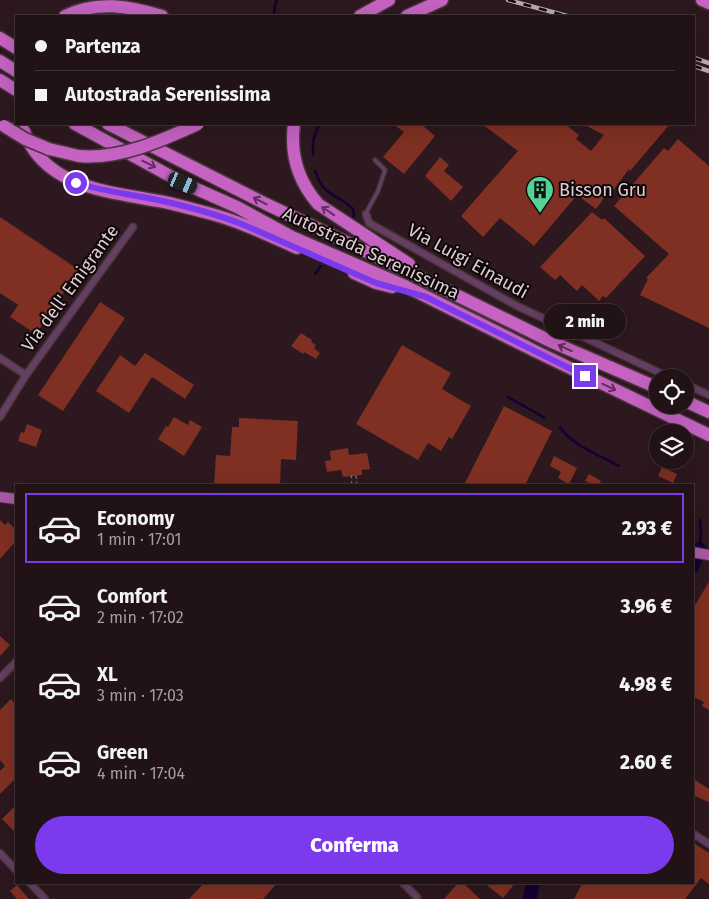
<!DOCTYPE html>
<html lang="it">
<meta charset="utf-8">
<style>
body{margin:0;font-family:"Fira Sans",sans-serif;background:#291b1f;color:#f1f3f6;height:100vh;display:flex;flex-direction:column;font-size:19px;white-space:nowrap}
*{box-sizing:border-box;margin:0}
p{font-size:16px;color:#a29ea1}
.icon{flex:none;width:28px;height:28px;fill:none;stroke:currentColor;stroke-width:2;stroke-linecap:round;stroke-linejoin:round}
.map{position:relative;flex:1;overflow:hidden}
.details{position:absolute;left:15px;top:484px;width:679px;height:400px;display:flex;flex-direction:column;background:#211216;border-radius:0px;box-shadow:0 5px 20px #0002,0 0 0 1px #3e3235}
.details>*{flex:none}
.hud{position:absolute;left:15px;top:15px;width:680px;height:110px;border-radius:0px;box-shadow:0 5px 20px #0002,0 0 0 1px #3e3235;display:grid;align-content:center;height:110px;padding:0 20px;background:#211216}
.fabs{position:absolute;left:649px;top:369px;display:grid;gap:10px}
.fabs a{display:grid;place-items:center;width:45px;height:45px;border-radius:50%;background:#211216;box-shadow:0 5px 20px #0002,0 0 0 1px #3e3235;font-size:25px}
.end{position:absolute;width:22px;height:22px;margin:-11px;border:6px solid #7c3aed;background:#fff;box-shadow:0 0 0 2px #fff}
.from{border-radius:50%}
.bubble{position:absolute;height:35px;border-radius:18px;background:#211216;box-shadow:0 5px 20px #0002,0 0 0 1px #3e3235;font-size:16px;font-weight:800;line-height:35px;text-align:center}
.car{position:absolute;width:15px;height:30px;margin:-15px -8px;border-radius:6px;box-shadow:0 0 4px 1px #0007;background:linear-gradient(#222 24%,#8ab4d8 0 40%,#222 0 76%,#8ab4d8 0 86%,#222 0)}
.hud b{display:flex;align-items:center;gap:18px;height:48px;font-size:19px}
.hud b+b{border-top:1px solid #3e3235}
.hud i{width:12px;height:12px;background:#f1f3f6}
ul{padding:9px 0 0;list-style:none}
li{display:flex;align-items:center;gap:15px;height:70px;margin:0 10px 8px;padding:0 10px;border:2px solid transparent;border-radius:0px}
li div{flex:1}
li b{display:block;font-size:19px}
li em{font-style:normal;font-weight:800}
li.on{border-color:#7c3aed}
li>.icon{width:45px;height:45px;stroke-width:1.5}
.action{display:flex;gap:10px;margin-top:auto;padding:10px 20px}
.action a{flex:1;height:58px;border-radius:30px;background:#7c3aed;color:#fff;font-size:20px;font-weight:800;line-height:58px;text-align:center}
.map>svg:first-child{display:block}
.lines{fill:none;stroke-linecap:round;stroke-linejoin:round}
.stream{stroke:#150131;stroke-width:2.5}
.river{stroke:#150131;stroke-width:14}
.building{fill:#7f3022}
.lane-casing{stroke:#48353b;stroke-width:5.5}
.street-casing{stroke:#48353b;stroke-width:9}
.primary-casing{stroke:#48353b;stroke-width:12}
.highway-casing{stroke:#48353b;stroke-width:15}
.path{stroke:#8d7b80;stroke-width:1;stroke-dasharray:4 2.5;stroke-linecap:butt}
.lane{stroke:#653e63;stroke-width:3}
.street{stroke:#653e63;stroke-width:6}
.primary{stroke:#aa58a7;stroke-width:10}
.highway{stroke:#c562c2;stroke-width:12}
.rail-casing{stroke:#b9a9ad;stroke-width:4.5}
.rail{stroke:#0f0609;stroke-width:2.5;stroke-dasharray:8;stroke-linecap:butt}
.highway-bridge-casing{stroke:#48353b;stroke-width:15;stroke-linecap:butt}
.highway-bridge{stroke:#c562c2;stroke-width:12}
.oneway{stroke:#612f5c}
.route{stroke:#7c3aed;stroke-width:6}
.labels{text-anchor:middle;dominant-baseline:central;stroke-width:4;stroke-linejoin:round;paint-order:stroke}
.poi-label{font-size:18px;fill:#dccdd1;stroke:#0f0609;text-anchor:start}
.street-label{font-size:18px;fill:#dccdd1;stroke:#0f0609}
</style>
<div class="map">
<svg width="709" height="899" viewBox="0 0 709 899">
<rect width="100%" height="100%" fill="#2c181e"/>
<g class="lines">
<path class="stream" d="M274,16L275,5L277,0
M313,155V141L319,124
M315,171C324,198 336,192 353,209L354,215L352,218
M315,274L321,266
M508,397L545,418
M560,427C570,444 601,456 619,466
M699,549L701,534L700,520"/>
<path class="river" d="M692,567L699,549
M530,899L533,882"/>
</g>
<path class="building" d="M393,124H421L435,136L404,174L383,157L404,132Z
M482,124H565L579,135L576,139L591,151L604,135L583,124H670L630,171L629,169L612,192L610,190L596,209L577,195L534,246L500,218L483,237L461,216L518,151Z
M678,139L709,166V328L640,295L648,279L646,278L669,254L614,206L664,148L668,151Z
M440,157L449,165L444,171L463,187L451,201L425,176Z
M592,212L602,220L604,218L645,256L606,298L603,296L599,301L582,285L577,291L560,275L555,280L540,267Z
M0,217L79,270L36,334L10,317L18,305L0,293Z
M100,302L125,318L63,411L38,395Z
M301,333L312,340L311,342L316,345L314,348L320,353L316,359L304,352L303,354L291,346Z
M402,345L451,373L442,389L471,406L452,439L449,437L441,451L428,443L418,460L356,424Z
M145,353L194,385L185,399L152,377L129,413L96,391L120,355L135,366Z
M504,406L552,431L525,485H464Z
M174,417L188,425L190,420L202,427L184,456L158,439L166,426L168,427Z
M239,418L298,421L296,460L281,459L280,485H214L216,455L230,456L232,427H239Z
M27,424L42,430L36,447L18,441L21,432L24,433Z
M348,448L349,455L367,453L370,469L362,470V475L343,477L341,470L327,472L325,461L331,460L330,451Z
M554,456L577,468L569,484L558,478L561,472L550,466Z
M662,467L677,474L673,483L658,476Z
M589,474L601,481L599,485H594L585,481Z
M0,520L5,525L8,522L16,530V541L0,559Z
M709,582V710L702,706L704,702L692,696V610Z
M0,636L10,645L0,656Z
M11,699L16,705V778L0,794V771L5,766L0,760V710Z
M692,778L709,789V802L692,795Z
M16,805V833L2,819Z
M692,842L709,853V884L701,878L685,899H574L583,882H692Z
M205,882H278L263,899H189Z
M459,882H462L480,899H444Z
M483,882H516L503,898Z
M17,885L29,899H17L10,891Z"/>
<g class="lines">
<defs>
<path id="lane" d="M366,213L378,191L385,170L375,160"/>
<path id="street" d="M366,214L369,223L517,306L671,378
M0,358L26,375
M685,384L709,395
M0,417L26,375L133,227
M0,678L16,662
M692,833L709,844
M0,853L16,870
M29,882L45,899
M402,882L417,897L416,899"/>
<path id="primary" d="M0,497L16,499
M692,552L709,555"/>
<path id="highway" d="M702,0L709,3
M65,16C97,0 129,6 162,16
M360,16L389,0
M407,16L442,0
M0,38L16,48
M0,61L16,71
M0,80L16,90
M75,124L183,183L237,207L292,237L405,286L539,353L709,435
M108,124L266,204L401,268L552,342L658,388
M294,124C290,154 298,181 318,204L409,264
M24,131C45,189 112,192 164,202C178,205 193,209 208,213C239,221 268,235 297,248
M49,149L79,156
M354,273L376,283L392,287
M685,401L709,412"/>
</defs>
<use href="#lane" class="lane-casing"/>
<use href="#street" class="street-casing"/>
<use href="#primary" class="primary-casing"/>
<use href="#highway" class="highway-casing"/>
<path class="path" d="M352,485L351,476H356L357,484L354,485"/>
<use href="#lane" class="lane"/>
<use href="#street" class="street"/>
<use href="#primary" class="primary"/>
<use href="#highway" class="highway"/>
<defs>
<path id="rail" d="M508,0L567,16
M694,58L709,63
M694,66L709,71"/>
</defs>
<use href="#rail" class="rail-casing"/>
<use href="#rail" class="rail"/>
<defs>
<path id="highway-bridge" d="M4,126L25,139L49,149
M79,156C119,160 163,140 198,124"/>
</defs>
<use href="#highway-bridge" class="highway-bridge-casing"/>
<use href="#highway-bridge" class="highway-bridge"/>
</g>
<defs><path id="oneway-shaft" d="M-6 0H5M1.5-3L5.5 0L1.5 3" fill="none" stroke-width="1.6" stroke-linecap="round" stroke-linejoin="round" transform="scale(1.25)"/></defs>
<g class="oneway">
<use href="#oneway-shaft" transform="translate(149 164) rotate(27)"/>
<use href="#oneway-shaft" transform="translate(260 201) rotate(-153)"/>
<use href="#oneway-shaft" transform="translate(328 211) rotate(-146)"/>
<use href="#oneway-shaft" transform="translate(565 348) rotate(-156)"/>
<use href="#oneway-shaft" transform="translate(609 387) rotate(26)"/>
</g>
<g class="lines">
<path class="route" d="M76,183C106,192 136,195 167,202C193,208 219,215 244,225L376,283L426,297L585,376"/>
</g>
<defs>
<symbol id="building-pin" viewBox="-11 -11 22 30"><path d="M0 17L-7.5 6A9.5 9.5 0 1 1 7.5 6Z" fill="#53d397" stroke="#0f0609"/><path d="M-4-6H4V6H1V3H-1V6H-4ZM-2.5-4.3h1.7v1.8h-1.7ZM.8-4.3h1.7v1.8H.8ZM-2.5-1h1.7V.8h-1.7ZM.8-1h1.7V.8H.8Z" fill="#111"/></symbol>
</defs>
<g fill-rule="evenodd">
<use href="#building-pin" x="524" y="174" width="32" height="43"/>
</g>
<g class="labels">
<g class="poi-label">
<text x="559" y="190">Bisson Gru</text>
</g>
<g class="street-label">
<text transform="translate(371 253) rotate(25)">Autostrada Serenissima</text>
<text transform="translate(468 261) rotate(29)">Via Luigi Einaudi</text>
<text transform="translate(70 288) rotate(-54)">Via dell' Emigrante</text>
</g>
</g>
</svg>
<div class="fabs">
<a><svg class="icon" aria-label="locate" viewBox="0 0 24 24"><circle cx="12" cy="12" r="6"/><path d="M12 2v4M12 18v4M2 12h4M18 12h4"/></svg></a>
<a><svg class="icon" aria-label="layers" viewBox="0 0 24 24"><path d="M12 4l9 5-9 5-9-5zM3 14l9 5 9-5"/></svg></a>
</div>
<i class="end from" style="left:76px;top:183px"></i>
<i class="end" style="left:585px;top:376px"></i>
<div class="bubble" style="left:544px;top:304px;width:82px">2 min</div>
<i class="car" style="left:183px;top:183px;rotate:113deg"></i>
<div class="hud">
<b><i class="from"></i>Partenza</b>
<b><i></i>Autostrada Serenissima</b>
</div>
<section class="details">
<ul>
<li class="on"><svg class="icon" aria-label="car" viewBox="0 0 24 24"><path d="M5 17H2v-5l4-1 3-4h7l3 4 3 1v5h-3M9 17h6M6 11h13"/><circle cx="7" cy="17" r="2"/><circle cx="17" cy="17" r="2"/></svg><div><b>Economy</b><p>1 min · 17:01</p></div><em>2.93 €</em></li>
<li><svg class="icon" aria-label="car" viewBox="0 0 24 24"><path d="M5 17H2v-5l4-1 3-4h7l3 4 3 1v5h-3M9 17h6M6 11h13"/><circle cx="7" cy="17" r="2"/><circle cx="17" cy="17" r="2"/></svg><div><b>Comfort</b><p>2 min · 17:02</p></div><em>3.96 €</em></li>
<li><svg class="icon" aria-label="car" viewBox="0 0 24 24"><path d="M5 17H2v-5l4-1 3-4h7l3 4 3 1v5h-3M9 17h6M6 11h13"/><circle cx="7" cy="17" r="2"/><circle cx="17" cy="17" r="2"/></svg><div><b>XL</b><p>3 min · 17:03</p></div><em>4.98 €</em></li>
<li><svg class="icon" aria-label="car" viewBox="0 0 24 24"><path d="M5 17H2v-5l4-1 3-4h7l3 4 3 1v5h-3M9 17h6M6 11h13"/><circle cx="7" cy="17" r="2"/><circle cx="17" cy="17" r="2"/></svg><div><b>Green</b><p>4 min · 17:04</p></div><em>2.60 €</em></li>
</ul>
<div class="action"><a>Conferma</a></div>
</section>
</div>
